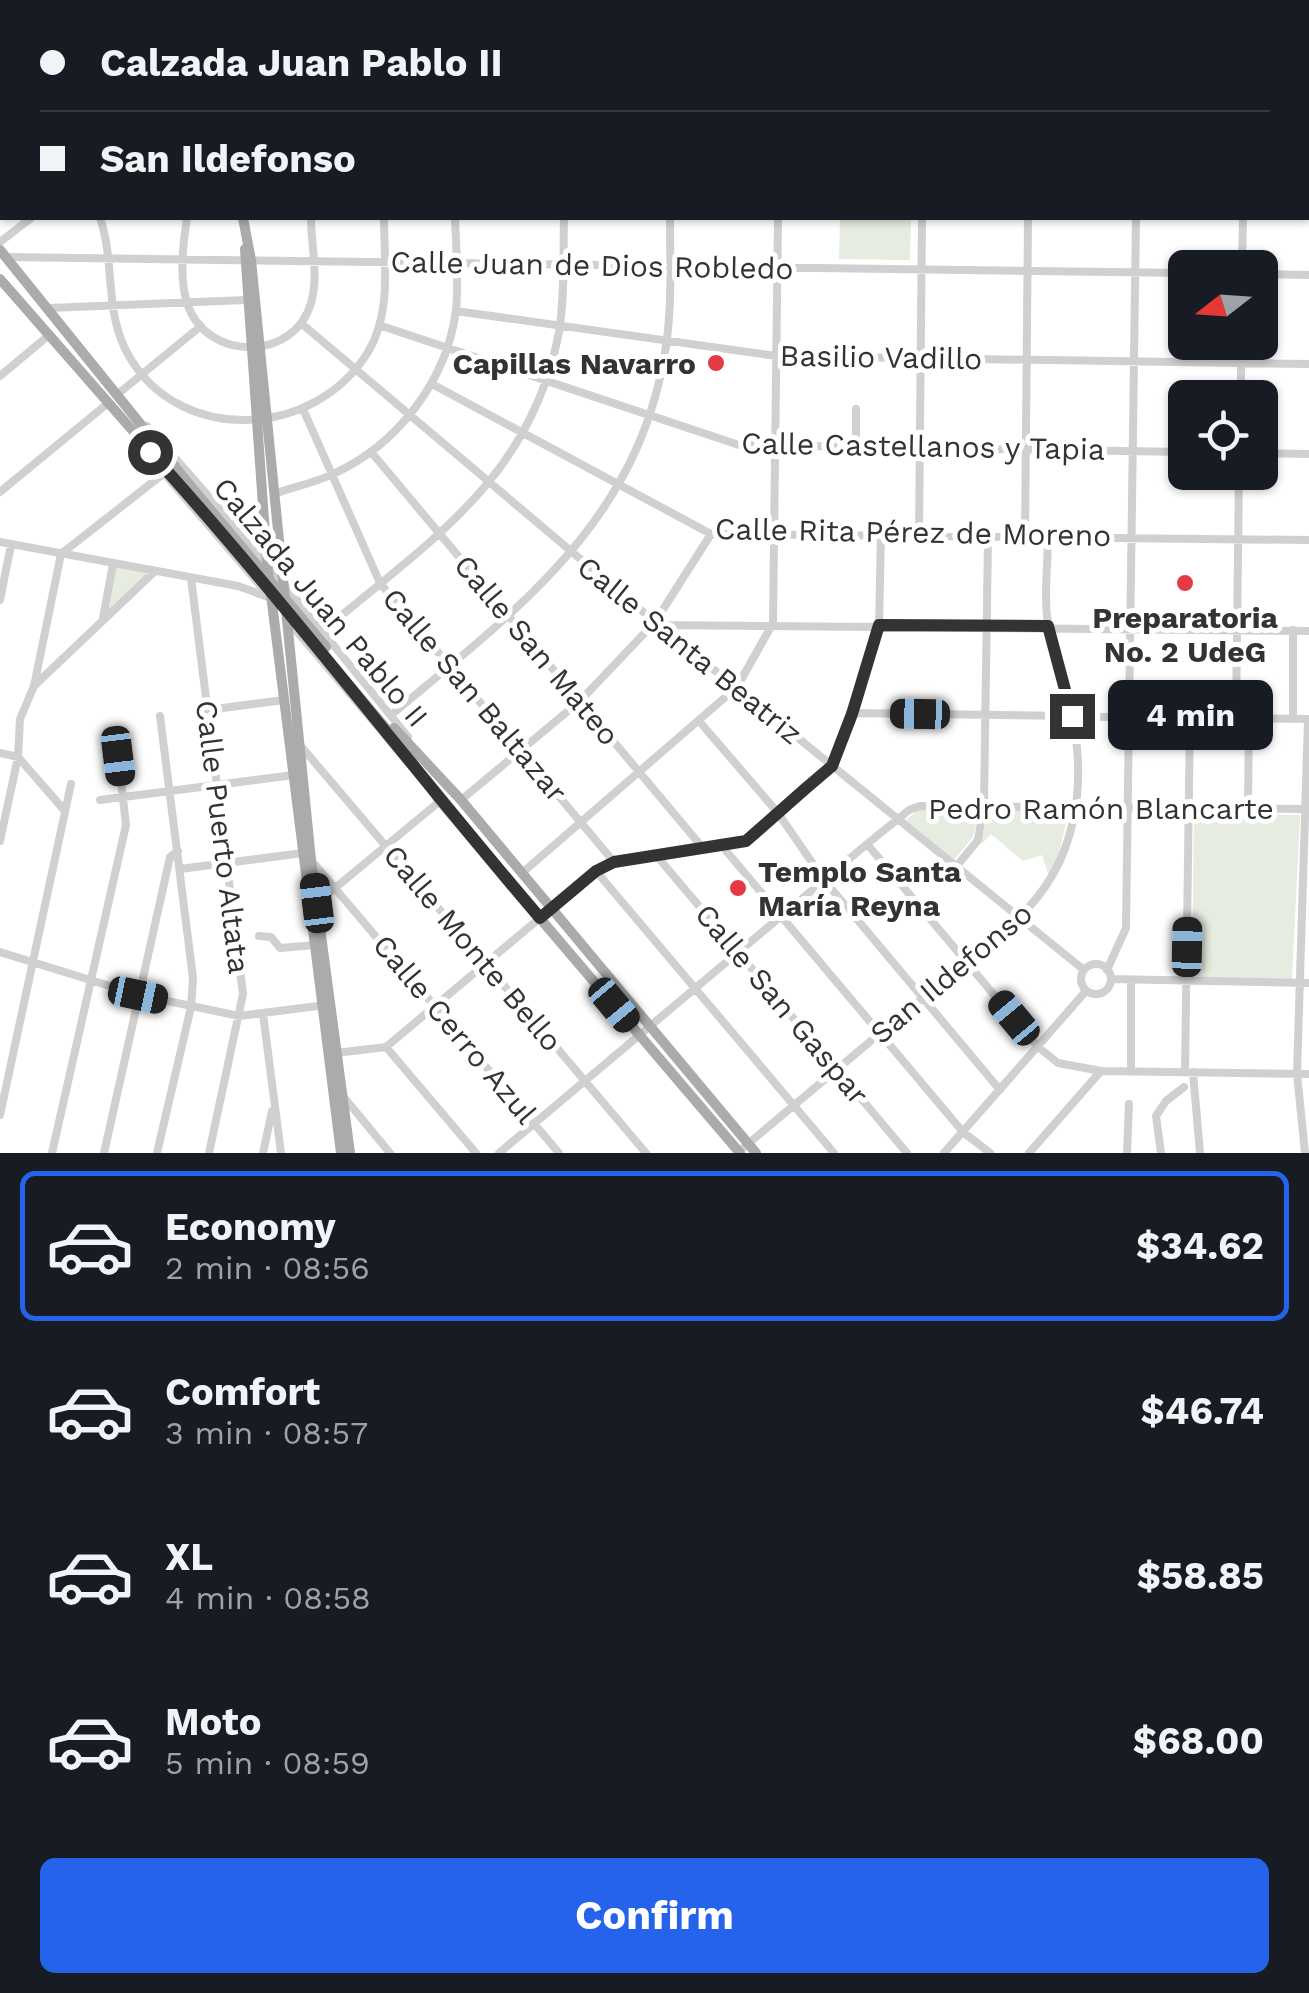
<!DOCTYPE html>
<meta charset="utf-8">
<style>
body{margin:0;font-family:"Work Sans",sans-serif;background:#20242c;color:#f1f3f6;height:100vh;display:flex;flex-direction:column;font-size:38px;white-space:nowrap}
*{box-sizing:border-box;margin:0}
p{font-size:32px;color:#9ea1a6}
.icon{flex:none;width:55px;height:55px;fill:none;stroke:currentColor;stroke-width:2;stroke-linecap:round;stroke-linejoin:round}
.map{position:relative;height:1153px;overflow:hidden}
.side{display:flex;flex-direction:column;background:#171b24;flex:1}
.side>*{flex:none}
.guide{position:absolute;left:0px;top:0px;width:1310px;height:220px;box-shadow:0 2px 8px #0004;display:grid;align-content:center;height:220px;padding:0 40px;background:#171b24}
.needle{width:65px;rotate:253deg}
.buttons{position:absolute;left:1168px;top:250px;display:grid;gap:20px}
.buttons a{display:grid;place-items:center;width:110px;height:110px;border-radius:15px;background:#171b24;box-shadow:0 2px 8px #0004;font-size:50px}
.end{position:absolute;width:45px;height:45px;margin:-22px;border:12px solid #333;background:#fff;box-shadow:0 0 0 5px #fff}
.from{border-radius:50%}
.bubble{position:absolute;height:70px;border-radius:15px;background:#171b24;box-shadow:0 2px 8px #0004;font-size:32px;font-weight:700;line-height:70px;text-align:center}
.car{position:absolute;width:30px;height:60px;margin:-30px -15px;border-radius:12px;box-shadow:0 0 8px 2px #0007;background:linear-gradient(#222 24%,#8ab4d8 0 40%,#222 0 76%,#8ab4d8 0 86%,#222 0)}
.guide b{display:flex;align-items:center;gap:35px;height:95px;font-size:38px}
.guide b+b{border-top:2px solid #363941}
.guide i{width:25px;height:25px;background:#f1f3f6}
ul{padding:18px 0 0;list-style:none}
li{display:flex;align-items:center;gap:30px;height:150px;margin:0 20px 15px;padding:0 20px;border:5px solid transparent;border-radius:15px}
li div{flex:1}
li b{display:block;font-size:38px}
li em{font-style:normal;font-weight:700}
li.active{border-color:#2563eb}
li>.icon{width:90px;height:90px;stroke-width:1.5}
.action{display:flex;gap:20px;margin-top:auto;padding:20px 40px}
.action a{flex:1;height:115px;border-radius:15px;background:#2563eb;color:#fff;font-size:40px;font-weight:700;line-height:115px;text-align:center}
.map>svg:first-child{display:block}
.green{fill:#e6ecdf}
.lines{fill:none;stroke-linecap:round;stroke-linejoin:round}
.minor{stroke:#d0d0d0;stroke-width:8}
.major{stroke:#ababab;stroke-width:10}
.major-bridge{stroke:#ababab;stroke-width:10}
.route{stroke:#333;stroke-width:12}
.poi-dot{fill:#e63946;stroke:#fff;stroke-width:4}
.labels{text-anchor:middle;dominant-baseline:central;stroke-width:10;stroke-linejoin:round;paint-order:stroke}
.street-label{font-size:30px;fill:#333;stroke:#fff}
.poi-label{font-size:30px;font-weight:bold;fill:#333;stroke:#fff;text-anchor:end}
</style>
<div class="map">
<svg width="1309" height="1153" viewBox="0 0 1309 1153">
<rect width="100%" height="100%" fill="#fff"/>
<path class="green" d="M840,218H911L910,260L839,259Z
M116,567L148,573L108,612Z
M930,808L980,809L973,837L954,860L906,820L917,811Z
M989,808L1069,811L1058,856L1049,876L1042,855L1023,861L991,834L981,845Z
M1194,813L1300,815L1292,979L1192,978Z"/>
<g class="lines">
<path class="minor" d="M56,0L59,2
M445,0V2
M894,0H1034
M1187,0L1305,2
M43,2L46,0
M321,2L368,0
M380,2L382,0
M567,2V0
M674,2V0
M780,2V0
M1137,2V0
M0,38L2,36
M0,92L2,95
M1308,95H1309
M0,149L2,146
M1308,185H1309
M100,218C116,264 103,313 130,358C183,446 316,437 368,352C392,313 384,261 384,218
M187,218C183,244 179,277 187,303C206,362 294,362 311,303C319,276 311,245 311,218
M0,242L31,218
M5,257L1185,273
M1242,268L1243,218
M1260,274L1309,275
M49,308L246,300
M456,311L776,356L1309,364
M302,324L655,622L1084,970
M379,325L739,445L1185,452
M0,376L48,336
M432,384L711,534L1309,540
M119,393L201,326
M1241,398V342
M303,409L380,583L614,862
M856,409V447
M147,426L267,563L408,737
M372,453L702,847
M1260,453L1309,454
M155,463L270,597
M0,492L107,404
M274,494C293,487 314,483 333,474C397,445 447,381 456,310C459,279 456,248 455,218
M919,535L922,218
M1025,536L1028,218
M0,542L238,586L268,597
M191,578L243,994L209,1153
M0,600L11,545
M103,618L113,564
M287,620L408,762
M658,625L1309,631
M1293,630V719
M323,631C429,541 531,479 559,332C565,295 563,255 564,218
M34,686L155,571
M207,710L284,700
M852,713L1309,719
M391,715C520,607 643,519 667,339C672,299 670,258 670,218
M1236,718L1239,472
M699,721L778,813L824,880L1000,1090
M300,745L646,1153
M0,753L18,757L65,811
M100,800L294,775
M461,800L580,701L655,622L711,534
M1248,808L1249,718
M0,841L18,757L20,719L34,686L61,554L163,474
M867,844L1038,1047L1058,1063L1101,1071L1309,1074
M722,846L963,1132L990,1153
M656,855L907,1153
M311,860L559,1153
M956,867L978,840L984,805L988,537
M180,869L303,853
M596,871L834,1153
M522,873L737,687L773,623L778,218
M317,903L440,801
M259,936L271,937L280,948L315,945
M0,952L139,995L239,1016L326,1005
M1081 979a15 15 0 1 1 30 0a15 15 0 1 1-30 0Z
M1107,970L1126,928L1136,218
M1111,979L1309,983
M263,1014L281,1153
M386,1047L476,1153
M336,1053L386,1047L596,871L614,862L746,841L832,766L852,713L879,625L881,535
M1131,1071V982
M1185,1072L1190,717
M1193,1072L1200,1153
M342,1095L390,1153
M0,1115L71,784
M52,1153L126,825L118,755
M104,1153L170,857L178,851
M157,1153L191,1007L193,978L160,716
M263,1153L272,1111
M499,1153L867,844L909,810L920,806L1309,809
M737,1153L1019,917C1076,864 1088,786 1071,711C1064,684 1054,657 1049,629C1043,600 1048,566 1048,536
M944,1153L1086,991
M1029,1153L1101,1071
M1127,1153L1129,1104
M1161,1153L1156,1116L1166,1101L1184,1087
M1305,1153L1297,1074L1308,719"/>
<path class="major" d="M221,0V2
M243,218L251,260L311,860L350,1153
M245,249L267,563L341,1153
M0,250L188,483
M0,279L182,487
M394,728L461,800L756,1153
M407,755L440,801L740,1153"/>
<path class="major-bridge" d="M188,483L326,647
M182,487L389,732"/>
</g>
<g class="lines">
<path class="route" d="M150,452C286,602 408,764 540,918L596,871L614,862L746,841L805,789L832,766L852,714L879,625L1048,626L1072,716"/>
</g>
<g class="poi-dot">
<circle cx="716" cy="363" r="10"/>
<circle cx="1185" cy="583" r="10"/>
<circle cx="738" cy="888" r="10"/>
</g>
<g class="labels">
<g class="street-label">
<text transform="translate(592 265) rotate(1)">Calle Juan de Dios Robledo</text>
<text transform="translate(881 357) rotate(1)">Basilio Vadillo</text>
<text transform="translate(923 446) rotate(1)">Calle Castellanos y Tapia</text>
<text transform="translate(913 532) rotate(1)">Calle Rita Pérez de Moreno</text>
<text transform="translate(321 602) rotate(50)">Calzada Juan Pablo II</text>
<text transform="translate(537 650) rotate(50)">Calle San Mateo</text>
<text transform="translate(690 650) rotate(39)">Calle Santa Beatriz</text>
<text transform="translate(475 695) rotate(50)">Calle San Baltazar</text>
<text x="1101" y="808">Pedro Ramón Blancarte</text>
<text transform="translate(223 837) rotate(83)">Calle Puerto Altata</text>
<text transform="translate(473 948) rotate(50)">Calle Monte Bello</text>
<text transform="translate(951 973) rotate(-40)">San Ildefonso</text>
<text transform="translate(782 1004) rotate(50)">Calle San Gaspar</text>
<text transform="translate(455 1029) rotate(50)">Calle Cerro Azul</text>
</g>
<g class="poi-label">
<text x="696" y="363">Capillas Navarro</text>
<text x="1185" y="617" text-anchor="middle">Preparatoria<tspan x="1185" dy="34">No. 2 UdeG</tspan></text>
<text x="758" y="871" text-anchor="start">Templo Santa<tspan x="758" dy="34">María Reyna</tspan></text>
</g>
</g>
</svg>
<div class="buttons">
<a><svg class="needle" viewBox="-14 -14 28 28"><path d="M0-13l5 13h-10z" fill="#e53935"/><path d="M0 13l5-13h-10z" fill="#9ea1a6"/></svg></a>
<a><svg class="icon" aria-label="locate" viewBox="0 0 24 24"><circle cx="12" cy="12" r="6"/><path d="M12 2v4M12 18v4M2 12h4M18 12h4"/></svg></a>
</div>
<i class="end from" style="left:150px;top:452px"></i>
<i class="end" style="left:1072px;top:716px"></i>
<div class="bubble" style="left:1108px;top:680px;width:165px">4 min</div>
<i class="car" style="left:920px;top:714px;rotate:271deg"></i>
<i class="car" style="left:118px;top:756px;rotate:173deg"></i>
<i class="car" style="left:317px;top:903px;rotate:353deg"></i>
<i class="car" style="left:1187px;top:947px;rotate:1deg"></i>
<i class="car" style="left:138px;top:995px;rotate:102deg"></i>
<i class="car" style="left:614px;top:1005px;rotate:140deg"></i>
<i class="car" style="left:1014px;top:1018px;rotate:320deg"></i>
<div class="guide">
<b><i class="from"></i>Calzada Juan Pablo II</b>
<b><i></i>San Ildefonso</b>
</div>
</div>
<section class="side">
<ul>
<li class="active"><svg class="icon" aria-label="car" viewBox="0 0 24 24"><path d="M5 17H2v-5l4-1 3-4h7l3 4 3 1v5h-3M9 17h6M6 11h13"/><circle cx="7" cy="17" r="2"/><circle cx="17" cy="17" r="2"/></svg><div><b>Economy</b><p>2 min · 08:56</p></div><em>$34.62</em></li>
<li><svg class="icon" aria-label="car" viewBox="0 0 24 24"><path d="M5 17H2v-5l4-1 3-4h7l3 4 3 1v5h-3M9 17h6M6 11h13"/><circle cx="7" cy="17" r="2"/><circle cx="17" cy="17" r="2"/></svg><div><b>Comfort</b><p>3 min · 08:57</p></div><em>$46.74</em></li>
<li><svg class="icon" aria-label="car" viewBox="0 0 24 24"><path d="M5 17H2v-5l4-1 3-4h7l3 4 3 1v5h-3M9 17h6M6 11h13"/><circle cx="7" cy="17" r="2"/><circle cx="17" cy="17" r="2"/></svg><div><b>XL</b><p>4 min · 08:58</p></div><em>$58.85</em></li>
<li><svg class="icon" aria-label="car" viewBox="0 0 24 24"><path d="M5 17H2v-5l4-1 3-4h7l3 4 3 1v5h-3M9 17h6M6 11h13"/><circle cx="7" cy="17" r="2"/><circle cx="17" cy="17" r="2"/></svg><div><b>Moto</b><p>5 min · 08:59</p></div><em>$68.00</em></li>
</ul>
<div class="action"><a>Confirm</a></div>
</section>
